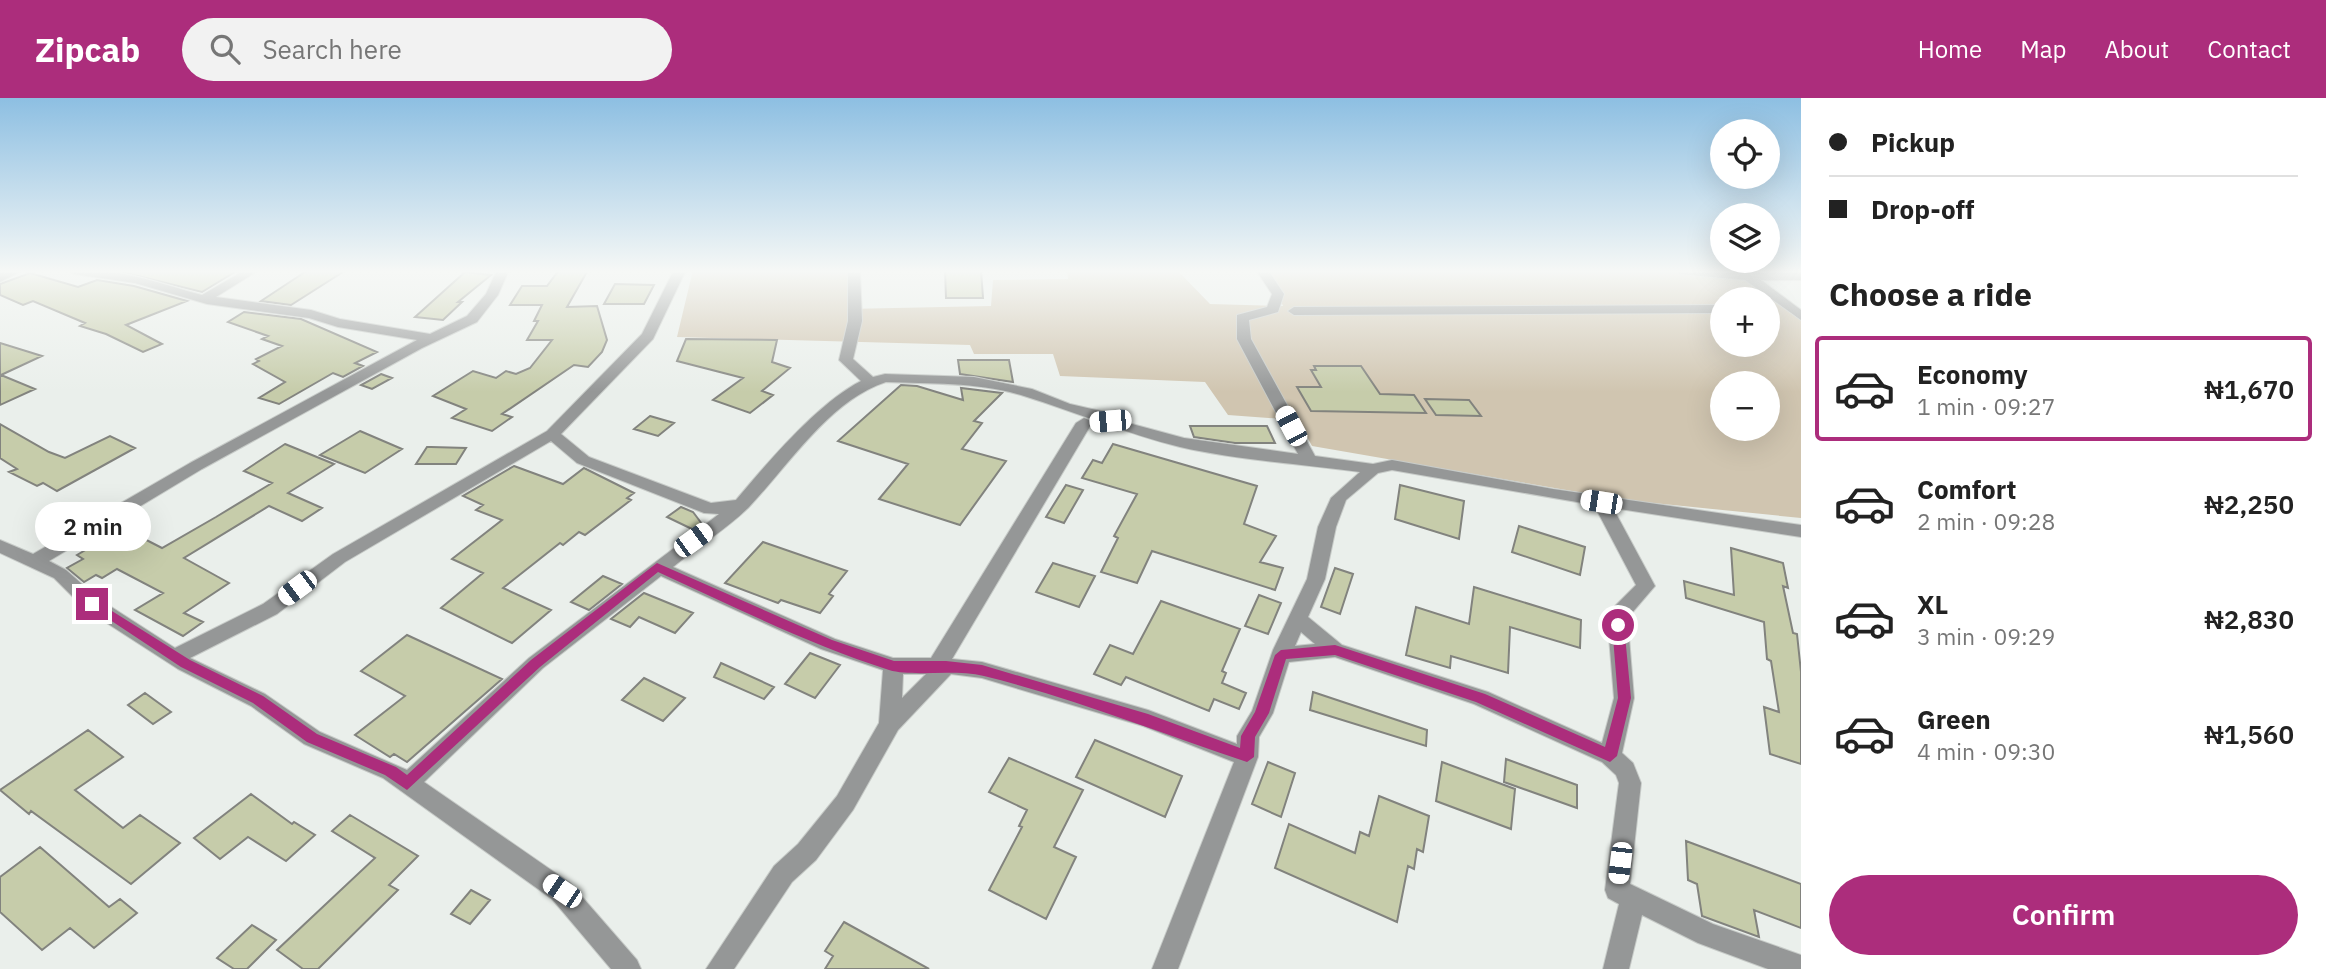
<!DOCTYPE html>
<meta charset="utf-8">
<style>
body{margin:0;font-family:"IBM Plex Sans",sans-serif;background:#f2f2f2;color:#222;height:100vh;display:flex;flex-direction:column;font-size:26px;white-space:nowrap}
*{box-sizing:border-box;margin:0}
p{font-size:23px;color:#767676}
.icon{flex:none;width:38px;height:38px;fill:none;stroke:currentColor;stroke-width:2;stroke-linecap:round;stroke-linejoin:round}
.map{position:relative;flex:1;overflow:hidden}
.panel{display:flex;flex-direction:column;background:#fff;width:525px}
.panel>*{flex:none}
.guide{display:grid;align-content:center;height:154px;padding:0 28px;background:#fff}
.tools{position:absolute;left:1710px;top:21px;display:grid;gap:14px}
.tools a{display:grid;place-items:center;width:70px;height:70px;border-radius:50%;background:#fff;box-shadow:0 7px 28px #0002;font-size:35px}
.end{position:absolute;width:32px;height:32px;margin:-16px;border:9px solid #ac2d7c;background:#fff;box-shadow:0 0 0 4px #fff}
.from{border-radius:50%}
.bubble{position:absolute;height:49px;border-radius:24px;background:#fff;box-shadow:0 7px 28px #0002;font-size:23px;font-weight:600;line-height:49px;text-align:center}
.car{position:absolute;width:21px;height:42px;margin:-21px -10px;border-radius:9px;box-shadow:0 0 5px 2px #0007;background:linear-gradient(#fff 24%,#345 0 40%,#fff 0 76%,#345 0 86%,#fff 0)}
.guide b{display:flex;align-items:center;gap:24px;height:66px;font-size:26px}
.guide b+b{border-top:2px solid #e0e0e0}
.guide i{width:18px;height:18px;background:#222}
ul{padding:0;list-style:none}
li{display:flex;align-items:center;gap:21px;height:105px;margin:0 14px 10px;padding:0 14px;border:4px solid transparent;border-radius:7px}
li div{flex:1}
li b{display:block;font-size:26px}
li em{font-style:normal;font-weight:600}
li.on{border-color:#ac2d7c}
li>.icon{width:63px;height:63px;stroke-width:1.5}
h2{padding:0 28px;font-size:32px;line-height:84px}
.cta{display:flex;gap:14px;margin-top:auto;padding:14px 28px}
.cta a{flex:1;height:80px;border-radius:42px;background:#ac2d7c;color:#fff;font-size:28px;font-weight:600;line-height:80px;text-align:center}
header{display:flex;align-items:center;gap:42px;box-sizing:border-box;height:98px;padding:0 35px;background:#ac2d7c;color:#fff}
header strong{font-size:33px}
nav{display:flex;gap:38px;margin-inline-start:auto;font-size:24px}
.search{width:490px;height:63px;background:#f2f2f2;display:flex;align-items:center;gap:18px;box-sizing:border-box;padding:0 24px;border-radius:38px;color:#767676;font-size:26px}
main{display:flex;flex:1;min-height:0}
.map>svg:first-child{display:block}
.green{fill:#d0c5b0;fill-rule:evenodd}
.building{fill:#c6ccaa;stroke:#82837e;stroke-width:2}
.lines{fill:none;stroke-linecap:round;stroke-linejoin:round}
.street-casing{stroke:#c7cbc8;stroke-width:2}
.street{fill:#959797;fill-rule:evenodd}
.route{fill:#ac2d7c}
</style>
<header>
<strong>Zipcab</strong>
<div class="search"><svg class="icon" aria-label="search" viewBox="0 0 24 24"><circle cx="10" cy="10" r="6"/><path d="M15 15l6 6"/></svg>Search here</div>
<nav><a>Home</a><a>Map</a><a>About</a><a>Contact</a></nav>
</header>
<main>
<div class="map">
<svg width="1801" height="871" viewBox="0 0 1801 871">
<rect width="100%" height="100%" fill="#eaefeb"/>
<path class="green" d="M693,172H848L847,211L991,208L993,182L1068,181L1067,172H1177L1210,206L1283,208L1267,172H1653L1743,181L1801,222V420L1624,402L1312,348L1298,322L1228,317L1205,284L1060,278L1053,256H974L970,247L677,239ZM1722,201H1768V247H1722ZM1722,285H1768V331H1722Z"/>
<path class="building" d="M114,172H238L202,194Z
M308,172H346L291,207L261,203Z
M559,172H588L567,209L597,208L607,242L602,254L588,269L574,267L502,316L512,319L492,333L452,320L466,311L433,298L473,273L496,280L506,273L516,276L530,270L552,242H527L538,223H534L542,207H510L522,188H547Z
M945,172H981L983,200H946Z
M465,174L491,177L458,204H462L443,222L415,219Z
M30,175L78,189L97,182L134,188L187,203L126,227L162,246L143,254L106,236L80,228L85,225L33,203L23,207L0,197V186Z
M615,186L654,187L644,206H604Z
M244,214L301,221L377,254L355,265L363,268L343,279L333,275L279,306L259,300L285,284L253,266L259,263L256,261L282,248L262,241L268,238L228,224Z
M686,241L777,242L772,264L790,270L762,293L773,297L750,315L713,302L743,280L677,263Z
M0,245L42,258L1,277L35,291L0,307Z
M958,262H1009L1013,284L960,276Z
M1314,268H1361L1380,296L1414,297L1426,315L1311,313L1297,289H1321L1311,272H1316Z
M381,276L392,280L372,291L361,287Z
M901,287L917,288L963,302L961,290L1002,295L974,323L982,325L962,351L1006,363L960,427L879,401L908,366L838,343Z
M1425,301L1469,302L1481,318L1436,317Z
M650,318L674,325L658,338L634,331Z
M0,326L49,354L65,360L110,338L135,350L57,393L43,385L37,388L9,374L17,371L0,360Z
M1190,328H1267L1275,345H1235L1194,339Z
M360,333L402,351L365,375L320,357Z
M285,346L334,366L288,395L322,410L302,423L269,408L184,460L229,485L184,515L203,524L183,538L135,512L163,495L117,471L102,480L96,477L84,484L67,470L83,461L77,457L123,430L162,450L216,419L272,385L244,373Z
M1113,346L1257,388L1244,426L1276,438L1260,464L1283,470L1275,492L1152,453L1137,485L1101,474L1118,440L1114,438L1137,396L1082,380L1093,362L1102,365Z
M427,349H431L466,350L456,366H416Z
M514,368L563,386L584,370L634,395L627,400L631,402L585,437L579,434L563,447L560,445L503,490L551,512L512,545L441,510L483,475L452,461L502,422L476,412L483,407L463,398Z
M1066,387L1083,392L1064,425L1046,419Z
M1400,387L1464,403L1459,441L1395,421Z
M681,409L693,414L702,426L694,432L667,419Z
M1519,428L1585,449L1580,477L1512,454Z
M763,444L847,473L829,496L833,498L820,515L781,502L778,505L725,485Z
M1731,450L1783,465L1788,490L1783,488L1793,535L1797,536L1801,574V666L1770,656L1764,609L1779,614L1771,563L1767,561L1764,524L1686,500L1684,483L1734,497Z
M1053,465L1095,478L1079,509L1036,494Z
M1335,470L1353,476L1340,516L1321,509Z
M603,478L622,486L589,512L571,504Z
M1474,489L1581,522L1580,550L1510,529L1508,575L1451,558L1450,570L1406,557L1416,509L1469,526Z
M644,495L693,515L675,535L639,519L630,529L611,521Z
M1259,497L1281,505L1268,536L1245,528Z
M1161,503L1240,531L1222,573L1226,575L1222,585L1246,595L1239,611L1214,601L1209,613L1126,579L1121,587L1094,576L1110,547L1133,556Z
M407,537L502,581L407,664L394,656L390,659L355,637L405,598L361,573Z
M810,555L840,567L815,600L785,586Z
M721,565L774,589L764,601L714,579Z
M644,580L685,600L663,623L622,602Z
M1313,594L1427,632L1426,648L1310,612Z
M145,595L171,614L153,626L128,607Z
M88,632L123,659L75,692L123,730L140,717L180,745L131,786L31,713L29,716L0,692Z
M1095,642L1182,678L1165,719L1076,679Z
M1009,660L1083,692L1054,749L1076,759L1046,821L989,792L1022,729L1019,728L1027,712L989,694Z
M1506,661L1577,687V710L1504,684Z
M1268,664L1295,675L1281,719L1252,706Z
M1442,664L1515,691L1511,731L1436,703Z
M251,696L292,726L294,724L315,737L286,763L248,739L220,761L194,740Z
M1379,698L1429,718L1423,754L1417,751L1414,771L1408,768L1397,824L1275,770L1289,726L1355,755L1360,734L1369,738Z
M350,717L418,758L389,787L398,792L318,871H303L277,852L375,760L332,733Z
M1686,743L1801,786V830L1754,812L1759,839L1702,818L1697,786L1688,782Z
M40,749L109,809L120,801L137,815L94,850L70,830L42,852L0,814V779Z
M471,792L490,802L470,826L451,816Z
M844,824L929,871H825L833,858L825,853Z
M252,827L276,842L247,871H234L217,860Z"/>
<g class="lines">
<defs>
<path id="street" d="M8,172H23L0,184V175Z
M68,172C113,168 159,185 202,197L245,172H259L216,199L311,212L340,221L430,236L467,218L486,196L497,172H509L498,197L477,224L422,250L202,371L49,463L66,472L99,501L175,550L263,506L333,456L547,333L642,236L674,172H686L653,241L561,336L589,359L711,405L736,402C767,365 818,305 861,283L839,262L848,223V172H860L862,223L853,261L873,279L885,276L974,279L1032,291L1070,306L1105,314L1121,323L1184,340L1298,356L1237,241V217L1267,209L1272,196L1256,172H1268L1284,196L1278,214L1249,222L1251,241L1315,358L1373,366L1392,362L1553,391L1801,427V439L1613,410L1655,488L1631,516L1628,527L1634,600L1622,655L1633,665L1641,685L1630,786L1713,826L1801,857V871H1768L1698,845L1642,817L1629,871H1603L1619,806L1608,800L1605,792L1619,685L1616,677L1602,664L1474,606L1335,559L1289,564L1273,615L1259,639L1258,659L1178,871H1152L1234,664L1143,628L982,580L951,576L898,632L853,712L816,762L792,784L734,871H706L774,768L798,746L837,698L879,625L883,572L821,551L661,478L543,570L424,684L570,785L637,862L641,871H611L552,801L383,680L304,646L251,608L178,571L85,511L54,480L0,455V442L33,456L190,365L417,242L338,229L309,220L207,206L135,185L74,176ZM886,284C932,286 979,284 1024,298C1076,314 1126,336 1180,349C1236,362 1302,366 1360,374L1331,400L1318,429L1307,481L1273,552L1252,613L1237,638V646L1148,612L982,564L952,561L1092,325L1089,322L1084,320L1076,325L931,560H893L835,541L673,469C697,449 727,431 749,409C788,368 830,302 886,284ZM551,343L577,365L704,415L719,416L529,560L407,672L320,634L265,596L190,560L277,516L345,464ZM1392,372L1594,407L1636,487L1615,508L1608,527L1614,600L1602,645L1488,594L1342,547L1308,519L1325,481L1336,429L1346,402L1378,375ZM1301,534L1315,546L1295,548ZM903,576H926L902,600Z
M1674,172L1801,174V182H1761L1801,212V222L1745,182L1680,176Z
M1722,207V215L1294,217L1288,213L1294,209Z"/>
</defs>
<use href="#street" class="street-casing"/>
<use href="#street" class="street"/>
</g>
<linearGradient id="sky" x2="0" y2="1"><stop stop-color="#8dbfe2"/><stop offset="0.59" stop-color="#f6f8f6"/><stop offset="1" stop-color="#f6f8f6" stop-opacity="0"/></linearGradient>
<rect width="1801" height="294" fill="url(#sky)"/>
<path class="route" d="M657,465L832,542L894,563H946L982,567L1148,616L1240,650L1241,638L1255,614L1275,557L1281,552L1335,547L1485,596L1605,649L1618,600L1612,527L1618,523L1624,527L1631,600L1617,658L1610,664L1476,604L1335,557L1286,561L1269,615L1255,639L1254,659L1247,664C1160,635 1074,600 984,578C954,571 912,579 889,572C809,546 734,509 658,474L540,569L407,692L385,677L307,644L253,605L181,569L86,506L88,503H96L190,562L263,598L317,636L396,669L407,677L531,562Z"/>
</svg>
<div class="tools">
<a><svg class="icon" aria-label="locate" viewBox="0 0 24 24"><circle cx="12" cy="12" r="6"/><path d="M12 2v4M12 18v4M2 12h4M18 12h4"/></svg></a>
<a><svg class="icon" aria-label="layers" viewBox="0 0 24 24"><path d="M12 4l9 5-9 5-9-5zM3 14l9 5 9-5"/></svg></a>
<a>+</a>
<a>−</a>
</div>
<i class="end from" style="left:1618px;top:527px"></i>
<i class="end" style="left:92px;top:506px"></i>
<div class="bubble" style="left:35px;top:404px;width:116px">2 min</div>
<i class="car" style="left:1110px;top:323px;rotate:265deg"></i>
<i class="car" style="left:1291px;top:328px;rotate:332deg"></i>
<i class="car" style="left:1601px;top:404px;rotate:279deg"></i>
<i class="car" style="left:693px;top:442px;rotate:54deg"></i>
<i class="car" style="left:297px;top:490px;rotate:233deg"></i>
<i class="car" style="left:1620px;top:765px;rotate:187deg"></i>
<i class="car" style="left:562px;top:793px;rotate:304deg"></i>
</div>
<section class="panel">
<div class="guide">
<b><i class="from"></i>Pickup</b>
<b><i></i>Drop-off</b>
</div>
<h2>Choose a ride</h2>
<ul>
<li class="on"><svg class="icon" aria-label="car" viewBox="0 0 24 24"><path d="M5 17H2v-5l4-1 3-4h7l3 4 3 1v5h-3M9 17h6M6 11h13"/><circle cx="7" cy="17" r="2"/><circle cx="17" cy="17" r="2"/></svg><div><b>Economy</b><p>1 min · 09:27</p></div><em>₦1,670</em></li>
<li><svg class="icon" aria-label="car" viewBox="0 0 24 24"><path d="M5 17H2v-5l4-1 3-4h7l3 4 3 1v5h-3M9 17h6M6 11h13"/><circle cx="7" cy="17" r="2"/><circle cx="17" cy="17" r="2"/></svg><div><b>Comfort</b><p>2 min · 09:28</p></div><em>₦2,250</em></li>
<li><svg class="icon" aria-label="car" viewBox="0 0 24 24"><path d="M5 17H2v-5l4-1 3-4h7l3 4 3 1v5h-3M9 17h6M6 11h13"/><circle cx="7" cy="17" r="2"/><circle cx="17" cy="17" r="2"/></svg><div><b>XL</b><p>3 min · 09:29</p></div><em>₦2,830</em></li>
<li><svg class="icon" aria-label="car" viewBox="0 0 24 24"><path d="M5 17H2v-5l4-1 3-4h7l3 4 3 1v5h-3M9 17h6M6 11h13"/><circle cx="7" cy="17" r="2"/><circle cx="17" cy="17" r="2"/></svg><div><b>Green</b><p>4 min · 09:30</p></div><em>₦1,560</em></li>
</ul>
<div class="cta"><a>Confirm</a></div>
</section>
</main>
